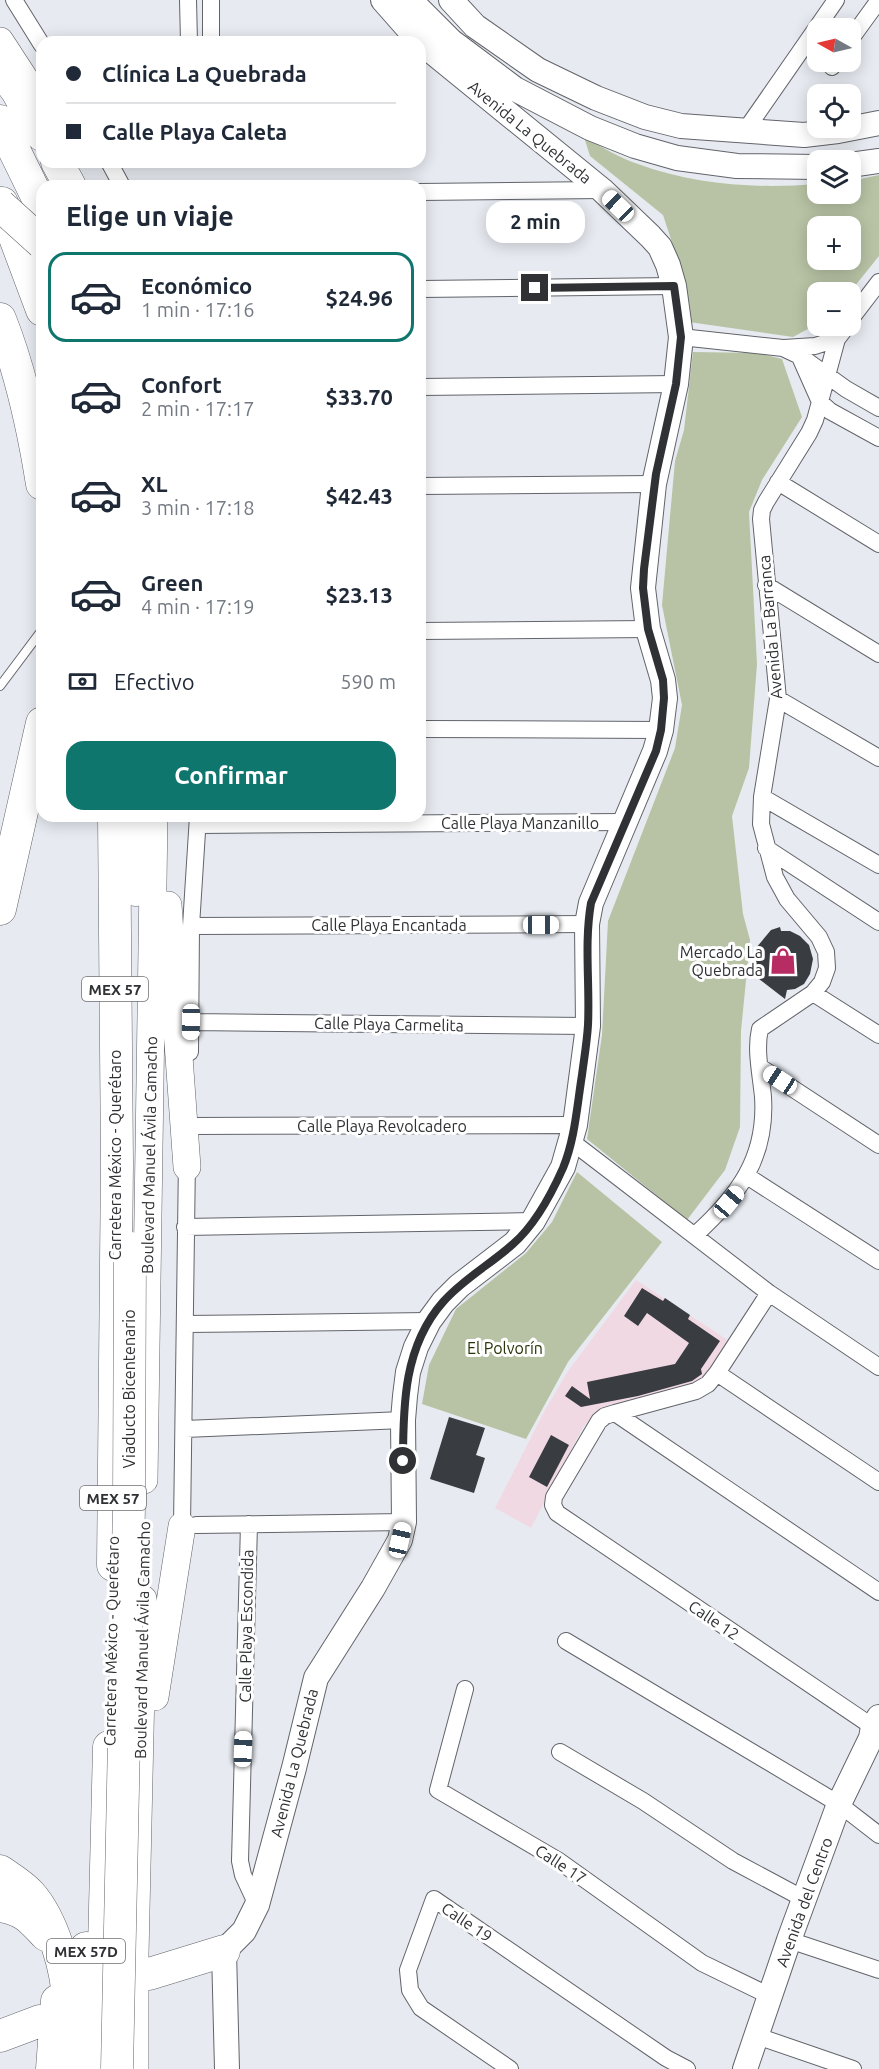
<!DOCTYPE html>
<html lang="es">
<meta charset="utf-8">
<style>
body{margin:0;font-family:Ubuntu,sans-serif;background:#f2f2f3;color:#1f2937;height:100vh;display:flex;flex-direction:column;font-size:22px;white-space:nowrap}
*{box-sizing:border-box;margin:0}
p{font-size:20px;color:#747a83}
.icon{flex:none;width:33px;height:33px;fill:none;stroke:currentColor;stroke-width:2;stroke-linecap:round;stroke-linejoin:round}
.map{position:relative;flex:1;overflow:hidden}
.side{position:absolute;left:36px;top:180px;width:390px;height:642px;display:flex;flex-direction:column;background:#fff;border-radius:18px;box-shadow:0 3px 15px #0003}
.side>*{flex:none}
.banner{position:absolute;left:36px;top:36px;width:390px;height:132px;border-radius:18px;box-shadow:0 3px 15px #0003;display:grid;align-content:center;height:132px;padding:0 30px;background:#fff}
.needle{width:39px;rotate:278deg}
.tools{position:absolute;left:807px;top:18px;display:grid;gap:12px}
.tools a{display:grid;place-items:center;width:54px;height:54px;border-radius:12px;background:#fff;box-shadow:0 3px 15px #0003;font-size:30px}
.end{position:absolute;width:27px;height:27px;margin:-14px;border:8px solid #303134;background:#fff;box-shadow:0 0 0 3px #fff}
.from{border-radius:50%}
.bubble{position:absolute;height:42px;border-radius:18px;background:#fff;box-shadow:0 3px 15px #0003;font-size:20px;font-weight:700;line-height:42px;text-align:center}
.car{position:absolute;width:18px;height:36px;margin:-18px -9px;border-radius:8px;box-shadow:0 0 4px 2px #0007;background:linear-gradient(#fff 24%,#345 0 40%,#fff 0 76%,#345 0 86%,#fff 0)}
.banner b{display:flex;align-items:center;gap:21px;height:57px;font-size:22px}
.banner b+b{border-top:2px solid #e0e1e3}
.banner i{width:15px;height:15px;background:#1f2937}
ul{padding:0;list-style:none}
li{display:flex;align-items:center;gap:18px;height:90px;margin:0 12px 9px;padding:0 18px;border:3px solid transparent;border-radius:18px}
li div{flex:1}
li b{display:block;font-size:22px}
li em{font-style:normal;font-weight:700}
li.active{border-color:#0f766e}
li>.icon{width:54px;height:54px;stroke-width:1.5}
h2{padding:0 30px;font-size:27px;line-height:72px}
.pay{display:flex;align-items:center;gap:15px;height:66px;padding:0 30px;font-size:22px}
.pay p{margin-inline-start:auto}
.primary-button{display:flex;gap:12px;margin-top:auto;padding:12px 30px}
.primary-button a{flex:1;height:69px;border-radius:18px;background:#0f766e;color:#fff;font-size:24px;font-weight:700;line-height:69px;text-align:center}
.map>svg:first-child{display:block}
.education{fill:#f1d9e4}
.green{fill:#b8c3a5;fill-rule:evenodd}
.building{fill:#393c41}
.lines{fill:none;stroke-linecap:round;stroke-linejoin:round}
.lane-casing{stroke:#61646a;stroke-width:10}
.street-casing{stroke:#61646a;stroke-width:18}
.secondary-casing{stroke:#61646a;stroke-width:26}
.primary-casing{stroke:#61646a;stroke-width:28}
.highway-casing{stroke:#61646a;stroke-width:33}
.lane{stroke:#fff;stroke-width:8}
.street{stroke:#fff;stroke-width:16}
.secondary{stroke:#fff;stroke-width:24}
.primary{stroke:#fff;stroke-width:27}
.highway{stroke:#fff;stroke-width:32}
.highway-bridge-casing{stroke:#61646a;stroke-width:33;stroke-linecap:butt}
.highway-bridge{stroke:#fff;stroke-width:32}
.route{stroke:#303134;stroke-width:8}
.labels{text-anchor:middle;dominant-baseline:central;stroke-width:6;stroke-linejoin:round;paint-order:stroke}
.shield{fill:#fff;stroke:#6e6f71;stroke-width:1.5}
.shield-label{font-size:15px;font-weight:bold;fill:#303134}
.street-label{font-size:16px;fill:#303134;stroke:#fff}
.poi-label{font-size:16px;fill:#303134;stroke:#fff;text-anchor:end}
.park-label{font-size:16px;fill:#293506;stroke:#fff}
</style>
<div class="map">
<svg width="879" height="2069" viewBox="0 0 879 2069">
<rect width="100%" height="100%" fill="#e7ebf1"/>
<path class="education" d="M636,1280L734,1344L702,1384L602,1408L583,1427L531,1528L495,1508L546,1408L568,1371Z"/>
<path class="green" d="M584,137C601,146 619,158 638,164C695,185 757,189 817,184L818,194H850L851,181L879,175V256L850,292H818L817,324L793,337L689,322L683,276L663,215L590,156ZM818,226H850V260H818Z
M693,352L758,353L782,359L802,417L762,480L749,512L757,664L749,768L732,816L743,914L750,940L741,1031L740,1127L725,1170L687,1220L587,1139L602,1035L608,921L675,748L682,705L662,605L675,461L684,430Z
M577,1172L662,1242L568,1362L526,1439L422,1404L429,1365L456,1309L526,1253L552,1222Z"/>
<path class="building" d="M780,927L781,931H790L800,936L809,945L813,959L810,974L804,984L795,989L787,990L785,999L759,979L754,963L756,948L771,930Z
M642,1288L663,1301L665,1298L690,1315L688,1319L720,1341L701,1369L702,1374L692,1381L638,1396L581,1407L565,1396L572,1386L590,1399L587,1382L675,1364L689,1343L647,1313L638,1326L624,1316Z
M449,1417L485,1428L476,1455L485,1458L474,1493L430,1479Z
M551,1435L569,1445L547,1487L529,1477Z"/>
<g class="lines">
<defs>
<path id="lane" d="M0,686L42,630"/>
<path id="street" d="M14,0L42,45
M188,0L189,42
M211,0V42
M850,40L879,0
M832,67L835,62
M745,131L836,0
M109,162L122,186
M420,192L602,190
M420,289L674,286
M850,320L879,282
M681,337L783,348L800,356L846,389L879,408
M784,348L815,346L837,339
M800,357L820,402L830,411L879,438
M420,387L676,384
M778,482L879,544
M420,486L654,484
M766,585L879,654
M420,631L648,629
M778,699L879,758
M420,729L661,730
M762,797L879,865
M198,825L625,822
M766,848L879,922
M191,926L587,924
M813,993L879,1035
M191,1022L588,1026
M190,1052L191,926L198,816
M760,1067L879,1145
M189,1126L575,1125
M571,1141L769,1293L879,1367
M747,1176L879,1261
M185,1227L533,1221
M695,1235C738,1196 767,1158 763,1097C761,1075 755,1050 760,1029L813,993L822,982L827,968L826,952L819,937L787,899L775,877L761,824L762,797L778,699L761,519L762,510L766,502L809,433L815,420L837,339L847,326
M769,1293L717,1373L708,1384L696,1391L615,1413L605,1416L599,1421L554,1497L553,1505L557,1513L879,1731
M186,1324L429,1321
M717,1373L879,1482
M615,1413L879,1592
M185,1429L403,1420
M249,1524L240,1861L243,1875L257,1905
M196,1525L404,1522
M182,1526L187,1159
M566,1641L839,1804L879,1835
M465,1689L438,1790L559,1861L702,1963L770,1996
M560,1752L643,1801L733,1861L804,1899
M789,1940L879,1970
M757,2036L853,2069
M510,2069L421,2008L410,1990L408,1970L434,1899L666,2058L687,2069"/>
<path id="secondary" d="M383,0L420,42
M410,0L451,41L515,89L590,128L635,146L677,158L737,166L818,167
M451,0L475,26L538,70L596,98L645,117L681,126L804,135L838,131L879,123
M850,165L879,161
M227,2069L224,1951L244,1931L257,1905L294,1768L316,1678L373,1588L400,1540L404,1522L403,1420L405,1396L408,1372L416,1347L429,1321L443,1302L459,1286L515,1243L533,1221L563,1167L575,1125L588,1026L587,924L591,903L655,751L661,730L665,698L663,680L648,629L643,588L654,484L676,384L681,337L674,286L668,265L660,247L650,236L602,190L420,42
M745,2069L789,1940L839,1804L871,1738L873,1727L879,1717"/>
<path id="primary" d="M0,41L30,87
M168,905L187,1167
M144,1480L154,816
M155,1697L182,1526
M135,2069V1955L143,1599"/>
<path id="highway" d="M0,68L17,91L42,135
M0,121L42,207
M57,162L70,186
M2,203L42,310
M0,319C21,372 33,427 42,484
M136,890L137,816
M0,909L42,723
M113,1565L117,1163L114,816
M0,1871C10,1878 22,1885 30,1894C53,1920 68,1971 68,2005
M0,1906C24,1910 30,1918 46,1935
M149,1974L224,1951
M0,2036L40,2021
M52,2069L57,2001
M75,2069L81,1977L86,1948
M101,2069L109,1747"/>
</defs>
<use href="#lane" class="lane-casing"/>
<use href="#street" class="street-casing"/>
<use href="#secondary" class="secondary-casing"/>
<use href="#primary" class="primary-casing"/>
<use href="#highway" class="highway-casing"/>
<use href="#lane" class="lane"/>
<use href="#street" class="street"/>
<use href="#secondary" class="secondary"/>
<use href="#primary" class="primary"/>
<use href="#highway" class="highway"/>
<defs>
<path id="highway-bridge" d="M0,205L42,243
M117,2069L129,1506L130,1248"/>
</defs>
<use href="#highway-bridge" class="highway-bridge-casing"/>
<use href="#highway-bridge" class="highway-bridge"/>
</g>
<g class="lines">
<path class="route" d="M403,1461C403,1405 404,1346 443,1302C463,1279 491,1264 513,1244C535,1225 551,1195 563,1168C575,1139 577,1106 582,1075C584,1059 587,1042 588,1025C590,984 584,944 591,903L656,751L661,730L664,698L663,680L648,629L643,588L644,569L656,474L676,384L681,337L674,286L535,288"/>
</g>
<defs>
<symbol id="shop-bare" viewBox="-9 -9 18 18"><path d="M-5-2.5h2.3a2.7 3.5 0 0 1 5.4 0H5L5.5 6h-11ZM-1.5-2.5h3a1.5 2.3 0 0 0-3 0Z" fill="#b82c64" stroke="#fff" stroke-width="2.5" paint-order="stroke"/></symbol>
</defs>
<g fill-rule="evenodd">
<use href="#shop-bare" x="764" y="942" width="38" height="38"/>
</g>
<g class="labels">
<g class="shield">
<rect x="82" y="977" width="66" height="24" rx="4.5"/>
<rect x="80" y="1486" width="66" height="24" rx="4.5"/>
<rect x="47" y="1939" width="78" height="24" rx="4.5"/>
</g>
<g class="shield-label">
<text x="115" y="989">MEX 57</text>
<text x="113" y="1498">MEX 57</text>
<text x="86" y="1951">MEX 57D</text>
</g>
<g class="street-label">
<text transform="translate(530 132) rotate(39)">Avenida La Quebrada</text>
<text transform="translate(770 627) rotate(-95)">Avenida La Barranca</text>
<text x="520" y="823">Calle Playa Manzanillo</text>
<text x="389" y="925">Calle Playa Encantada</text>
<text transform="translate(389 1024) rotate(1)">Calle Playa Carmelita</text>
<text x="382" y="1126">Calle Playa Revolcadero</text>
<text transform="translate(115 1155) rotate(-90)">Carretera México - Querétaro</text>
<text transform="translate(149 1155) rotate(-89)">Boulevard Manuel Ávila Camacho</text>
<text transform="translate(129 1389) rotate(-90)">Viaducto Bicentenario</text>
<text transform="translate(714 1620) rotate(34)">Calle 12</text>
<text transform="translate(246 1626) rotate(-89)">Calle Playa Escondida</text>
<text transform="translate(142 1640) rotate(-89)">Boulevard Manuel Ávila Camacho</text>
<text transform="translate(111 1641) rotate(-89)">Carretera México - Querétaro</text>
<text transform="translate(294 1763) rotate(-76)">Avenida La Quebrada</text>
<text transform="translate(561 1864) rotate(33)">Calle 17</text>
<text transform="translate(804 1902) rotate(-70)">Avenida del Centro</text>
<text transform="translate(467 1922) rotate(34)">Calle 19</text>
</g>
<g class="poi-label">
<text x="763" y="952">Mercado La<tspan x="763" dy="18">Quebrada</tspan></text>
</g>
<g class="park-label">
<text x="505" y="1348">El Polvorín</text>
</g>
</g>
</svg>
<div class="tools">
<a><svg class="needle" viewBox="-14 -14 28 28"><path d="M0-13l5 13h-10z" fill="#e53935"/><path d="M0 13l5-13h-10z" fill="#747a83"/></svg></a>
<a><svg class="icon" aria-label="locate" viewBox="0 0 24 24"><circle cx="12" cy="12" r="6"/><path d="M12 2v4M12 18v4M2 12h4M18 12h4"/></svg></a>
<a><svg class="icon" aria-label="layers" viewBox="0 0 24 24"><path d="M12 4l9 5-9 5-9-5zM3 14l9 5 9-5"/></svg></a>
<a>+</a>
<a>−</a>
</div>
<i class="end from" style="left:403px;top:1461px"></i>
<i class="end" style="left:535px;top:288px"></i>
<div class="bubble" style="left:486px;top:201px;width:99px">2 min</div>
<i class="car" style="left:618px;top:206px;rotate:314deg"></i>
<i class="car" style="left:541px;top:925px;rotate:90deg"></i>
<i class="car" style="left:191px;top:1022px;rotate:181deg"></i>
<i class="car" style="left:780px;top:1080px;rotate:303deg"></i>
<i class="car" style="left:729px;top:1202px;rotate:40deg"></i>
<i class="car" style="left:400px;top:1540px;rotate:13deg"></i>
<i class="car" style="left:243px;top:1749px;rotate:2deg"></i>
<div class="banner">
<b><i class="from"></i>Clínica La Quebrada</b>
<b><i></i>Calle Playa Caleta</b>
</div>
<section class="side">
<h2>Elige un viaje</h2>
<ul>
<li class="active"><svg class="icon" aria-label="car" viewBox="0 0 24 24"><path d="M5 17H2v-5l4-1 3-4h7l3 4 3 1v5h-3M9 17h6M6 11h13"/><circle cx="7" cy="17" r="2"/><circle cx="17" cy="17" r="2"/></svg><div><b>Económico</b><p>1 min · 17:16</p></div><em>$24.96</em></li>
<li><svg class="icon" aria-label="car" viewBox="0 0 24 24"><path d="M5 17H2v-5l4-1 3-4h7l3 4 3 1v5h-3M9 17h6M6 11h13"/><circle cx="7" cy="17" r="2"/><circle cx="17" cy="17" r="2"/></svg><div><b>Confort</b><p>2 min · 17:17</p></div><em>$33.70</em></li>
<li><svg class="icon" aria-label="car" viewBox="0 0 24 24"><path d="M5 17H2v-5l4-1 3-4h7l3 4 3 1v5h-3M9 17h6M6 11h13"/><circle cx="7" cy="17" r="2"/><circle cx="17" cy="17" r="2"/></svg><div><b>XL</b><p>3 min · 17:18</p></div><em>$42.43</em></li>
<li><svg class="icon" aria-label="car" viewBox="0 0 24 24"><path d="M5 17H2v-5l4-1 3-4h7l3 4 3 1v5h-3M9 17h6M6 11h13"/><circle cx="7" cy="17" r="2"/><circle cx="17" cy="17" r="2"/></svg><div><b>Green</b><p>4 min · 17:19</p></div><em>$23.13</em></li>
</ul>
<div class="pay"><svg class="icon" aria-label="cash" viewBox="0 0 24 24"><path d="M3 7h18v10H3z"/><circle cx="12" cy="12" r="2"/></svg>Efectivo<p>590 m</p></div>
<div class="primary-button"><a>Confirmar</a></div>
</section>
</div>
